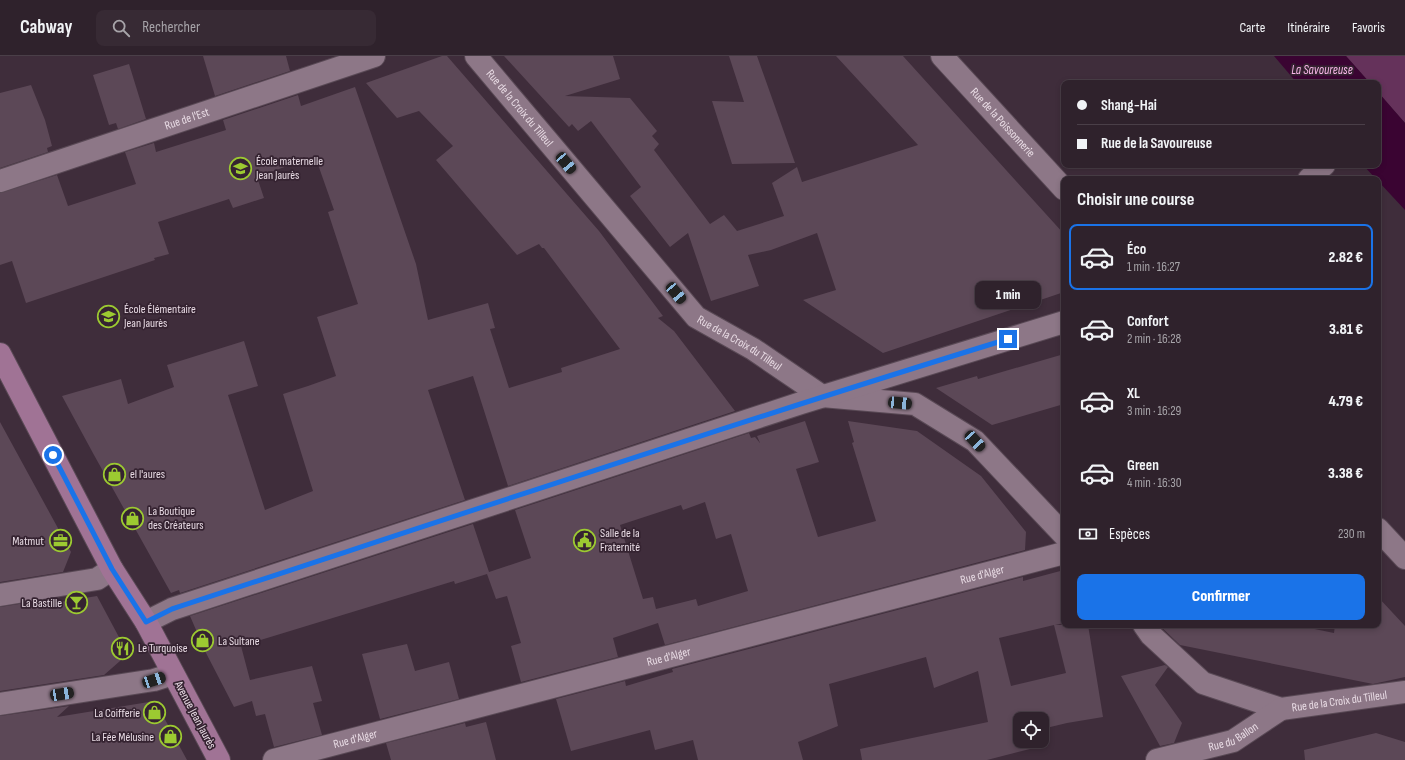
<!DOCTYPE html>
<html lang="fr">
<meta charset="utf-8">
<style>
body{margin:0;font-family:"Sofia Sans Condensed",sans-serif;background:#372a34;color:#f1f3f6;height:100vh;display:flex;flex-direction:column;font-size:15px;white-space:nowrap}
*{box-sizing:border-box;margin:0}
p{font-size:13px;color:#a7a4a9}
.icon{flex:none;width:22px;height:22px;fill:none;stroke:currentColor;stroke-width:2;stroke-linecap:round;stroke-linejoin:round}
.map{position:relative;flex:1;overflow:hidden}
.drawer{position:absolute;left:1061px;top:120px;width:320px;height:452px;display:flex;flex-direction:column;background:#2f222c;border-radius:8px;box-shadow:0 2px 6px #0003,0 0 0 1px #4a3f48}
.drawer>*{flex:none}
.banner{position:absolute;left:1061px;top:24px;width:320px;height:88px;border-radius:8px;box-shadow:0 2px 6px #0003,0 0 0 1px #4a3f48;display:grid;align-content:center;height:88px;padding:0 16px;background:#2f222c}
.fabs{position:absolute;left:1013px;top:656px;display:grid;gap:8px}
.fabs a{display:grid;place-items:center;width:36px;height:36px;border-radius:8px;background:#2f222c;box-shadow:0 2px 6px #0003,0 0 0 1px #4a3f48;font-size:20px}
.end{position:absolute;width:18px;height:18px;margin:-9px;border:5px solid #1a73e8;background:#fff;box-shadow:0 0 0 2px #fff}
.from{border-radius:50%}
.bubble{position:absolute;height:28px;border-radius:8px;background:#2f222c;box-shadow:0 2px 6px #0003,0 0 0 1px #4a3f48;font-size:13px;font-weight:800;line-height:28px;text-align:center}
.car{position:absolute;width:12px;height:24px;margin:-12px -6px;border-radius:5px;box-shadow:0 0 3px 1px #0007;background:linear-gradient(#222 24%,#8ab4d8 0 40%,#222 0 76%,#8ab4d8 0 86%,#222 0)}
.banner b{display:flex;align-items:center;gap:14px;height:38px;font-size:15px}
.banner b+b{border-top:1px solid #4a3f48}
.banner i{width:10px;height:10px;background:#f1f3f6}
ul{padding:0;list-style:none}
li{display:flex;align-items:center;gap:12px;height:66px;margin:0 8px 6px;padding:0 8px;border:2px solid transparent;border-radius:8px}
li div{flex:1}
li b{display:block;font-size:15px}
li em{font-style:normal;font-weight:800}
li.current{border-color:#1a73e8}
li>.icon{width:36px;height:36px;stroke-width:1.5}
h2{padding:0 16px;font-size:18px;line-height:48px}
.pay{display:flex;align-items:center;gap:10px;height:44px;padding:0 16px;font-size:15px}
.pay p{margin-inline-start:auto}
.button{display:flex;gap:8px;margin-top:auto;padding:8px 16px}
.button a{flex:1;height:46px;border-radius:8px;background:#1a73e8;color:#fff;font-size:16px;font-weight:800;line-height:46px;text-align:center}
header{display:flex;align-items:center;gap:24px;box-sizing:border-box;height:56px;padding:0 20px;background:#2f222c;border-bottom:1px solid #4a3f48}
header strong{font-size:19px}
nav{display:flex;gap:22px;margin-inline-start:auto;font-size:14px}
.search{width:280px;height:36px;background:#372a34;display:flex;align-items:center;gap:10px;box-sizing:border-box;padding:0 14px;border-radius:8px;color:#a7a4a9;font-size:15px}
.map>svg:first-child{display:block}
.green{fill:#65325b}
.water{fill:#3a0432}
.building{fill:#5c4857;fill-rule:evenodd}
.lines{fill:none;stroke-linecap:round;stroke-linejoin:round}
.minor-casing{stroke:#594955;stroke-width:24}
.major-casing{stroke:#594955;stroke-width:24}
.minor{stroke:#8d7787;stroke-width:22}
.major{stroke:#a07395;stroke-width:22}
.route{stroke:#1a73e8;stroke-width:5}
.labels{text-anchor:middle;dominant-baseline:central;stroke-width:3.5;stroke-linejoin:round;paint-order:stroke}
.street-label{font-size:12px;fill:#e9dce5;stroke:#352331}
.poi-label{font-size:12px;fill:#e9dce5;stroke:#352331;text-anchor:start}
.water-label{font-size:13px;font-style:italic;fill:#fbb7eb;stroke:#352331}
</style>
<header>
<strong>Cabway</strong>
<div class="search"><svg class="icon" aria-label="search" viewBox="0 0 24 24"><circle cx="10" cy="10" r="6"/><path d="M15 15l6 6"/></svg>Rechercher</div>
<nav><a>Carte</a><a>Itinéraire</a><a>Favoris</a></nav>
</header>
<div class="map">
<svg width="1405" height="704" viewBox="0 0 1405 704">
<rect width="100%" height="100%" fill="#3f2d3b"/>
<path class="green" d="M1346,0H1405V67L1378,36V27H1370Z"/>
<path class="water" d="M1274,0H1346L1370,27H1297Z
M1378,36L1405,67V154L1378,125V123H1376L1363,109H1378Z"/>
<path class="building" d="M203,0H286L290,15L215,40Z
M442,0H447L599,175L663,260L658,262L674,275L735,355L508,430L473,320L428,334L465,444L180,537L179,534L171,537L94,399L62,340L121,323L128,348L174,331L167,309L244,285L258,330L228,339L265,454L313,435L283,338L308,330L336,320L317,261L358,248L328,156L334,154L315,100L257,121L264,142L233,152L229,143L158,166L169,198L154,202L155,204L26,247L12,205L0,209V137L57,119L68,150L136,128L125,96L154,87L156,96L226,74L223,64L298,39L301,50L355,31L416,208L428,264L488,247L495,272L490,273L509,332L562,316L561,312L620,293L544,192H542L539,188L517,199L436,104L453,90L419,55L397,62L366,27Z
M504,0H613L620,23L565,40L630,42L657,75L652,80L659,88L654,94L710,168L724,159L737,175L784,160L772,127L797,111L802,126L918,89L836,0H903L1064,178V236L883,297L803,244L836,234L817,177L771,194L748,199L759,230L711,245L688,177L670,191L630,140L641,131L591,65L578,75L572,68L569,71Z
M729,0H757L795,107L732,108L712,45L744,46Z
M129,8L146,63L118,73L116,67L109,69L93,19Z
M31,29L45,64L52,90L47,92L48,96L0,112V37Z
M1064,298V348L992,369L936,332L977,320L978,323Z
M805,365L819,406L796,413L818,481L876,465L852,387L854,386L848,365L917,375L981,420L1026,476L1025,494L665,589L658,567L613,582L618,601L521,626L511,590L521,587L507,540L496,543L487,518L455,528L454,525L241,590L250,624L312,610L322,645L313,647L322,679L274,691L265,658L256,660L252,645L234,651L206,597L190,560L473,468L489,516L531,502L515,454L749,377L751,382L755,381L760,387L757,380ZM705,446L716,483L731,478L748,535L698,550L696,543L656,553L653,541L643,543L620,469L681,449L683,454Z
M0,366L71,496L63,516L0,526Z
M1064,514V567L1055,569H1088L1103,661L1067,667L1042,673V663H1020V685H1037L1038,691L987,704H862L860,693L988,666L978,615L934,632L926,601L829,628L838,670L798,686L803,704H698L693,684L655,694L650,674L571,695L556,643L625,625L626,630L673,616L672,613L1023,521V525ZM1054,569L1066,617L1011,630L999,582Z
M97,540L128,598L104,619L0,635V551L50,543L48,548Z
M1378,541L1405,570V621L1373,628L1180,589L1159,569H1295L1334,577L1335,569H1378Z
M407,588L415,615L449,606L459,643L380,663L362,598Z
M1165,609L1168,611L1155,629L1182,667L1174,687L1160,690L1121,620Z
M155,645L187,704H0V660L69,650L57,661Z
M486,666L496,704H391L386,687L465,667L466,671Z
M1376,677L1405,686V704H1305L1304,694Z"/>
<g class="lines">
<defs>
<g id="minor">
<path id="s1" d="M476,0L696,261L753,293L822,340L915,348L975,385L1064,479"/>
<path id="s2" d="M942,0L1064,133"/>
<path d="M1309,123L1324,109"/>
<path id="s3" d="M0,125L374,0"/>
<path d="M1378,473L1405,502"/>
<path d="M0,539L97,523L112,513"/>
<path d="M146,566L172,553L801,347L1064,266"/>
<path id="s4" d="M1144,569L1151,579L1203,627L1281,653L1405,636"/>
<path d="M0,648L154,624L173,618"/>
<path id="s5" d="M274,704L1064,497"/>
<path id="s6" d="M1157,704L1233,685L1281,653"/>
</g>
<path id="major" d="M0,298L112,513L146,566L219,704"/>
</defs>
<use href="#minor" class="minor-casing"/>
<use href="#major" class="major-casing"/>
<use href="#minor" class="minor"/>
<use href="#major" class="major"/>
</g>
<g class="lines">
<path class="route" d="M53,399L112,513L146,566L172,553C450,462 728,369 1008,283"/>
</g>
<defs>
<symbol id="school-ring" viewBox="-11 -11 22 22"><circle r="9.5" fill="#352331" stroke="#9cca31" stroke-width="1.5"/><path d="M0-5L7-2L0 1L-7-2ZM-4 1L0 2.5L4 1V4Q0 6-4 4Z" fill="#9cca31"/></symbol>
<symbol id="shop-ring" viewBox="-11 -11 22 22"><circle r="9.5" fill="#352331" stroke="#9cca31" stroke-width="1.5"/><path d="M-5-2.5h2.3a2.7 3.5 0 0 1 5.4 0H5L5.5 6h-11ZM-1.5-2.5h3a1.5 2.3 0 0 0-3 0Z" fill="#9cca31"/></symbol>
<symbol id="civic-ring" viewBox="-11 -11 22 22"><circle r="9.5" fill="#352331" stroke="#9cca31" stroke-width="1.5"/><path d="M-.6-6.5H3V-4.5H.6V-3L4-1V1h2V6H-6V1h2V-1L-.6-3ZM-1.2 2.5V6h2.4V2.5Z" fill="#9cca31"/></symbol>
<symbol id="office-ring" viewBox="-11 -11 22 22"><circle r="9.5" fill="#352331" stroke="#9cca31" stroke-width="1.5"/><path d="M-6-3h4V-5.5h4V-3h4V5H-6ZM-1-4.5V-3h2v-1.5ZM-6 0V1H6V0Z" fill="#9cca31"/></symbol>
<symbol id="bar-ring" viewBox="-11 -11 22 22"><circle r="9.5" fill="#352331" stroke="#9cca31" stroke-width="1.5"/><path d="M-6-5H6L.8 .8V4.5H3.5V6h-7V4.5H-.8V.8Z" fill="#9cca31"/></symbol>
<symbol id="restaurant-ring" viewBox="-11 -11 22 22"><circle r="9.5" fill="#352331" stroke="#9cca31" stroke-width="1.5"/><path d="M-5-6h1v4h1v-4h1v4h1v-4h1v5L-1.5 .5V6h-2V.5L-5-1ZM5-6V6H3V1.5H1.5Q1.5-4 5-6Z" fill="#9cca31"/></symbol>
</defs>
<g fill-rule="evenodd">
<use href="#school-ring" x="228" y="100" width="25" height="25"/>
<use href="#school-ring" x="96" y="248" width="25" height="25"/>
<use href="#shop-ring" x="102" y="406" width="25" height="25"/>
<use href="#shop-ring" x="120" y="450" width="25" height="25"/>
<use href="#civic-ring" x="572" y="472" width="25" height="25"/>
<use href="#office-ring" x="48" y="472" width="25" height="25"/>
<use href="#bar-ring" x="64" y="534" width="25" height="25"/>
<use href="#shop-ring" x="190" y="572" width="25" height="25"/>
<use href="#restaurant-ring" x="110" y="580" width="25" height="25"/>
<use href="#shop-ring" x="142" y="644" width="25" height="25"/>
<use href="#shop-ring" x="158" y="668" width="25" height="25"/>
</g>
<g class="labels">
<g class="street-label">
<text stroke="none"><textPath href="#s1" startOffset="68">Rue de la Croix du Tilleul</textPath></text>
<text stroke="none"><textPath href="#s3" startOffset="197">Rue de l'Est</textPath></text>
<text stroke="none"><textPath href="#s2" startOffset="90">Rue de la Poissonnerie</textPath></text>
<text stroke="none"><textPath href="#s1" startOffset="392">Rue de la Croix du Tilleul</textPath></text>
<text stroke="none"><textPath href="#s5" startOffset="732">Rue d'Alger</textPath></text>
<text stroke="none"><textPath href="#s5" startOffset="408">Rue d'Alger</textPath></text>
<text stroke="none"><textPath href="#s4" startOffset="224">Rue de la Croix du Tilleul</textPath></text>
<text transform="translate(195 659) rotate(62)">Avenue Jean Jaurès</text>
<text stroke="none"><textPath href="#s6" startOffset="80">Rue du Ballon</textPath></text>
<text stroke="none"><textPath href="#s5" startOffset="84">Rue d'Alger</textPath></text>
</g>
<g class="poi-label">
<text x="256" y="105">École maternelle<tspan x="256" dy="14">Jean Jaurès</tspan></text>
<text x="124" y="253">École Élémentaire<tspan x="124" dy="14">Jean Jaurès</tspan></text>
<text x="130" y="418">el l'aures</text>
<text x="148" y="455">La Boutique<tspan x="148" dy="14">des Créateurs</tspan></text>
<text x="600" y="477">Salle de la<tspan x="600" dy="14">Fraternité</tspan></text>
<text x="44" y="485" text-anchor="end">Matmut</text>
<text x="62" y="547" text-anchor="end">La Bastille</text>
<text x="218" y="585">La Sultane</text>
<text x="138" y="592">Le Turquoise</text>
<text x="140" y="657" text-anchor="end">La Coifferie</text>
<text x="154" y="681" text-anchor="end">La Fée Mélusine</text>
</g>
<g class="water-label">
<text x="1322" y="14">La Savoureuse</text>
</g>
</g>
</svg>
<div class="fabs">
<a><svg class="icon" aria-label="locate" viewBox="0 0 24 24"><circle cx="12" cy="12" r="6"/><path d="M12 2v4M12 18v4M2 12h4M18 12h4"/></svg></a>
</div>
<i class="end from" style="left:53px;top:399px"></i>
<i class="end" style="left:1008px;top:283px"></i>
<div class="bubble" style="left:975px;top:225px;width:66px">1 min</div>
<i class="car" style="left:566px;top:107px;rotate:140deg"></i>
<i class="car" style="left:676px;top:237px;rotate:140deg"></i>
<i class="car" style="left:900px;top:347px;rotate:95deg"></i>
<i class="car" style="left:975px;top:385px;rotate:137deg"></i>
<i class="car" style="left:154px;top:624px;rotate:72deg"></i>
<i class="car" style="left:62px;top:638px;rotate:81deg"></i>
<div class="banner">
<b><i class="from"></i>Shang-Hai</b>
<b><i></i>Rue de la Savoureuse</b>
</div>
<section class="drawer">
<h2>Choisir une course</h2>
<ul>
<li class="current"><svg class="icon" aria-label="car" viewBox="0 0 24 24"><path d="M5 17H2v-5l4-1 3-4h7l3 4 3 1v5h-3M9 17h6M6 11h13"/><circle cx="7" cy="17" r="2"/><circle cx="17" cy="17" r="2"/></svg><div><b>Éco</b><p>1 min · 16:27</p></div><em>2.82 €</em></li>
<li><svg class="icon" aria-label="car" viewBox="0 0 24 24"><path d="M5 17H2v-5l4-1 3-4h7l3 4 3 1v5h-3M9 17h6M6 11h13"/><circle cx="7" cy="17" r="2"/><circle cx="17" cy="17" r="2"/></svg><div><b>Confort</b><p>2 min · 16:28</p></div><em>3.81 €</em></li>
<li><svg class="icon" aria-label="car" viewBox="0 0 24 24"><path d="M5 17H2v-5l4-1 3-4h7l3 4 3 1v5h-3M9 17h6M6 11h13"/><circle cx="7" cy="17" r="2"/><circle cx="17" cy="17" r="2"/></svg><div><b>XL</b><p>3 min · 16:29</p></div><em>4.79 €</em></li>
<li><svg class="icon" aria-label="car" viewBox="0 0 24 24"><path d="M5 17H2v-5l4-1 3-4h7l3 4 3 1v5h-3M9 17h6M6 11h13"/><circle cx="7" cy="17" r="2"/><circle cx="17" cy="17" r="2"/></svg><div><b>Green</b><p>4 min · 16:30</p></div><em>3.38 €</em></li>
</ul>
<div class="pay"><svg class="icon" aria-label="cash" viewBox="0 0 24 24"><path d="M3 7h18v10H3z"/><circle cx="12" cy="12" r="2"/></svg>Espèces<p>230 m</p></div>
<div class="button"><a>Confirmer</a></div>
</section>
</div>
